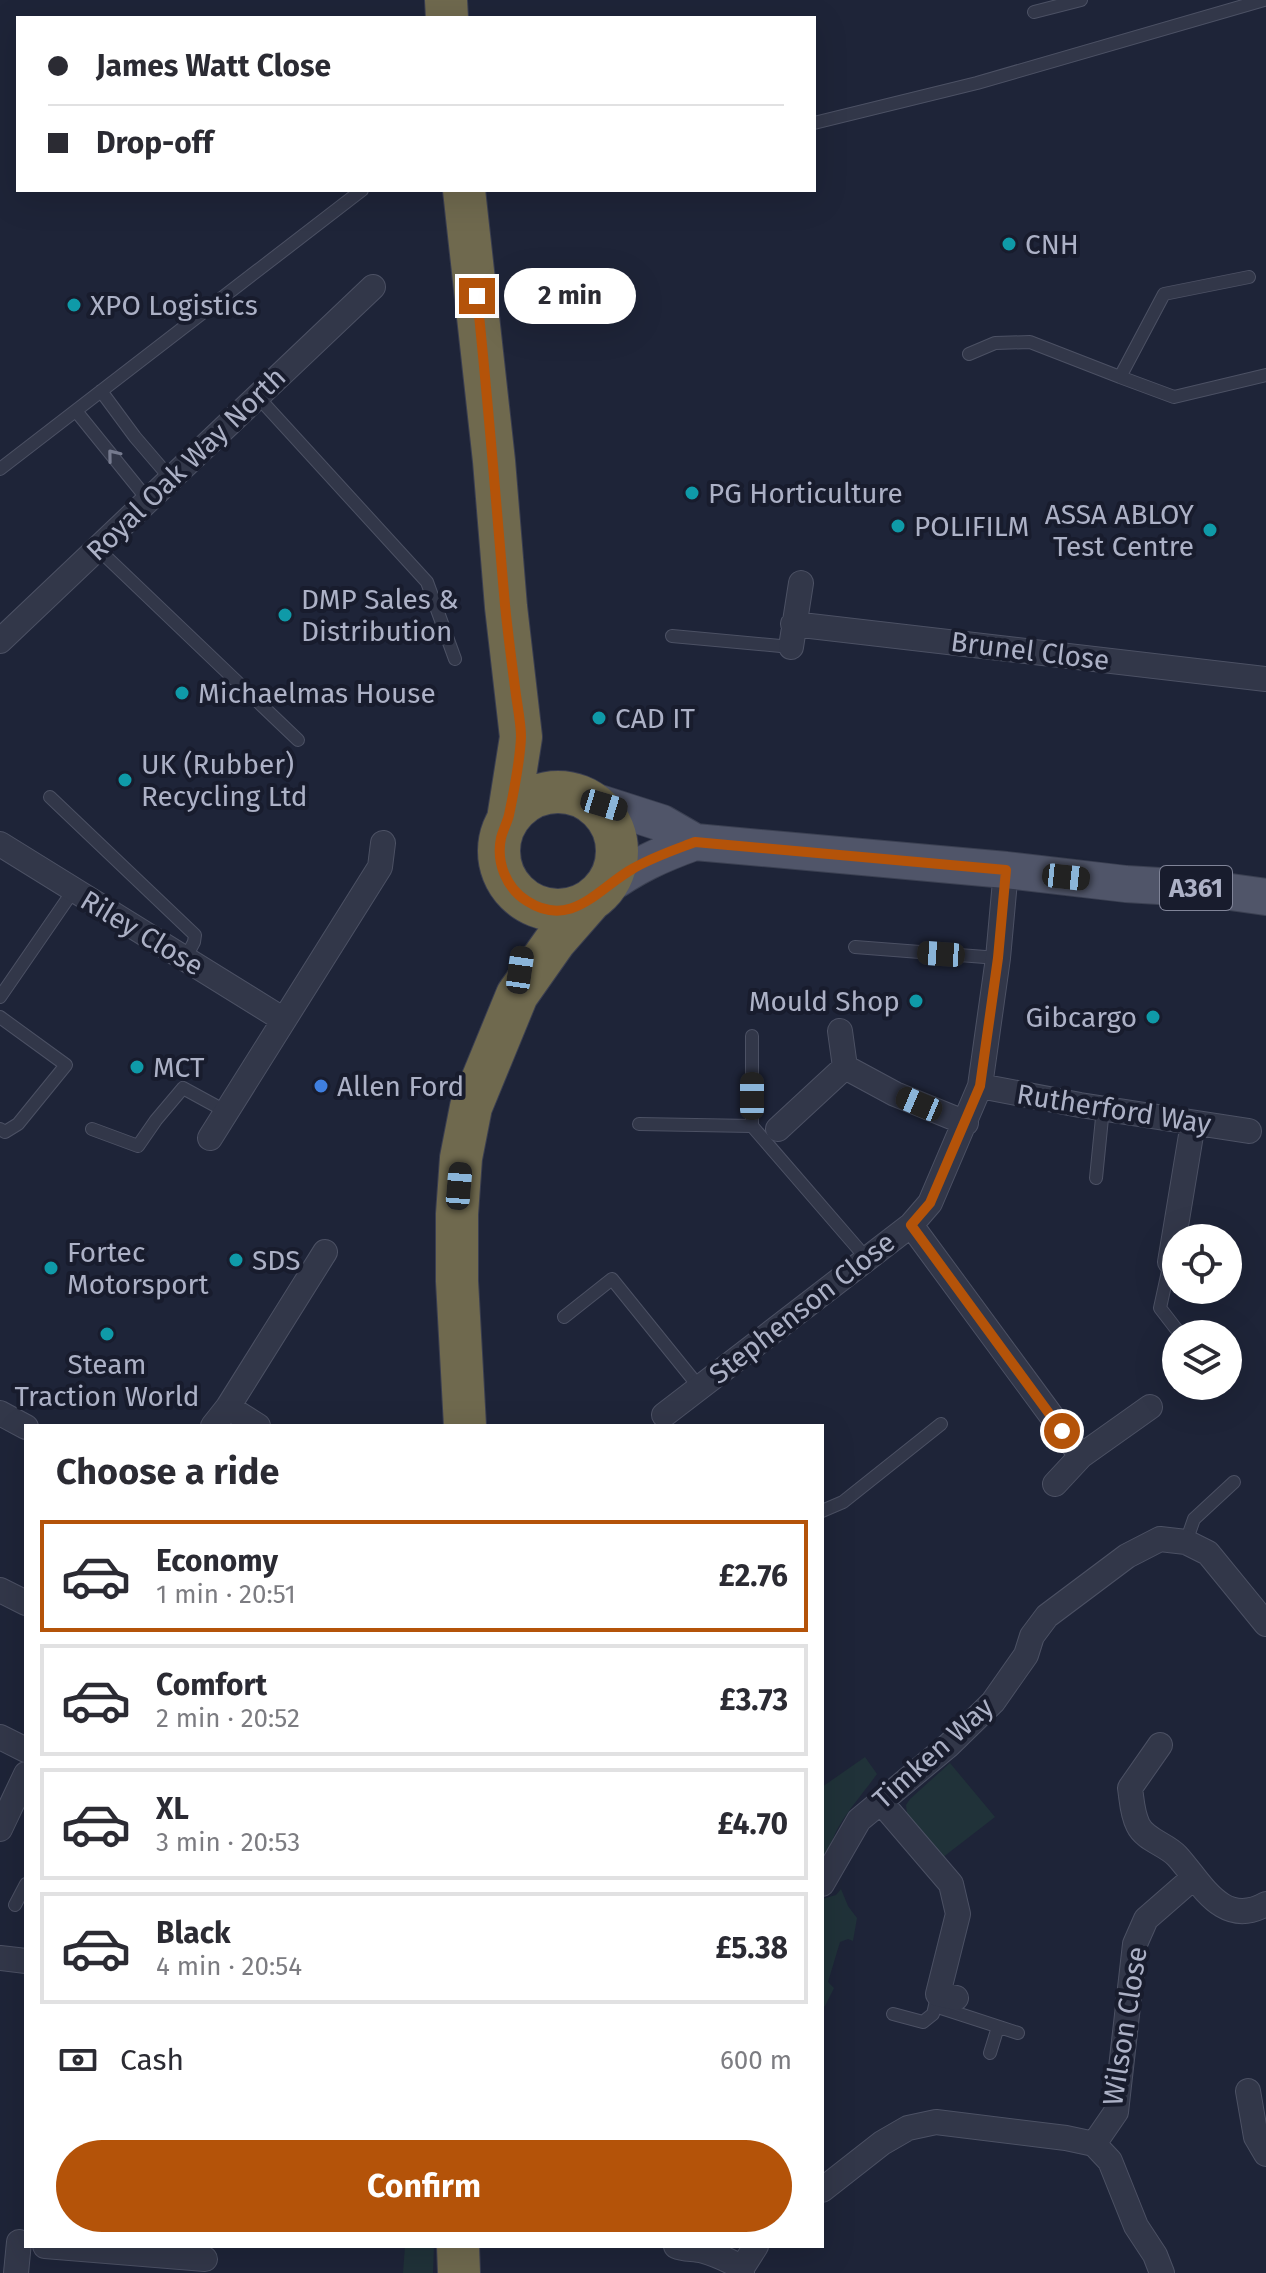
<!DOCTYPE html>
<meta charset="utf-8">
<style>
body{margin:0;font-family:"Fira Sans",sans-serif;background:#f7f7f7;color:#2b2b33;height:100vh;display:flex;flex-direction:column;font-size:30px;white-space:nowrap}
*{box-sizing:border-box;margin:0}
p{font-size:26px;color:#7c7c81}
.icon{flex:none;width:44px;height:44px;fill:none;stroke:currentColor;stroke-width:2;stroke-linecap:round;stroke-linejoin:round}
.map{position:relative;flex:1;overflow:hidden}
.details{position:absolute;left:24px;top:1424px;width:800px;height:824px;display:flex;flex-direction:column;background:#fff;border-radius:0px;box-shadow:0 8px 32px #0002}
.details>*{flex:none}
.guide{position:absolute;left:16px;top:16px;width:800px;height:176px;border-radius:0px;box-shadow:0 8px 32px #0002;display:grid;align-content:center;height:176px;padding:0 32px;background:#fff}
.fabs{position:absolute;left:1162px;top:1224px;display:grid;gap:16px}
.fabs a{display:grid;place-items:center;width:80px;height:80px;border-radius:50%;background:#fff;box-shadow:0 8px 32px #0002;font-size:40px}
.end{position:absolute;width:36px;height:36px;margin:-18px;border:10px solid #b45309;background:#fff;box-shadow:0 0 0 4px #fff}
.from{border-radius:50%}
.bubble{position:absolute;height:56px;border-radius:28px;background:#fff;box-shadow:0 8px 32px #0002;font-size:26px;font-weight:700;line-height:56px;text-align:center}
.car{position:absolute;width:24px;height:48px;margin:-24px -12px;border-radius:10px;box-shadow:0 0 6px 2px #0007;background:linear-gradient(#222 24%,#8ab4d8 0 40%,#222 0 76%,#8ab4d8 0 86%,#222 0)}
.guide b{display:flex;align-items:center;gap:28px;height:76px;font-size:30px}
.guide b+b{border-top:2px solid #e1e1e2}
.guide i{width:20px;height:20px;background:#2b2b33}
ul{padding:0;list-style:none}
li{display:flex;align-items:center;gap:24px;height:112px;margin:0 16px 12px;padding:0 16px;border:4px solid #e1e1e2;border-radius:0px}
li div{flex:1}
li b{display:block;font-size:30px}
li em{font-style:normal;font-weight:700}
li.selected{border-color:#b45309}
li>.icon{width:72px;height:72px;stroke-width:1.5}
h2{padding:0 32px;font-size:36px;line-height:96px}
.pay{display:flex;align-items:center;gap:20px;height:88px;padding:0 32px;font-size:30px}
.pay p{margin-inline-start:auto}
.primary-button{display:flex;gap:16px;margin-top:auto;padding:16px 32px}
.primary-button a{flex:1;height:92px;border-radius:48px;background:#b45309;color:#fff;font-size:32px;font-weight:700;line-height:92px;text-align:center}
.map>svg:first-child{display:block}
.green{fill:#203239}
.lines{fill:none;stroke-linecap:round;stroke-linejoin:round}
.lane-casing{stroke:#4c5164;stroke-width:14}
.street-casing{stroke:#4c5164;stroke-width:26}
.primary-casing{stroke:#3b4052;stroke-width:38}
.highway-casing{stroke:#3a3e50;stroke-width:44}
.lane{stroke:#323749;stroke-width:12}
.street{stroke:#323749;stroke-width:24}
.primary{stroke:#505569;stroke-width:36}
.highway{stroke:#6f694e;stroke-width:42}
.oneway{stroke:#757a8e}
.route{stroke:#b45309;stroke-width:10}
.culture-dot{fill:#0f9aa8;stroke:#181c2d;stroke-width:3}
.shop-dot{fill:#3f7fe0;stroke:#181c2d;stroke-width:3}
.labels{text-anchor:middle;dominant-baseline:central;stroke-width:8;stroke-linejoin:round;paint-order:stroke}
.shield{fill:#181c2d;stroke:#808498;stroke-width:2}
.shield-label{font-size:26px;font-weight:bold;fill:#acb1c6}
.poi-label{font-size:28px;fill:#acb1c6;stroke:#181c2d;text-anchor:start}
.street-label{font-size:28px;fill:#acb1c6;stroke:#181c2d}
</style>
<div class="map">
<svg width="1266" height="2273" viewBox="0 0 1266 2273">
<rect width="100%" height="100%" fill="#1e2438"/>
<path class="green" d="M865,1757L877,1774C864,1792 849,1809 838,1828C831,1840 831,1851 822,1864V1787Z
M950,1763L995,1817L942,1858L907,1813L906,1805L910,1799Z
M841,1889L848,1906L857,1918L853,1941L848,1939L840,1942L828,1982L834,1988L825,2006L822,2008V1899L836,1895Z
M405,2246H434L433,2273H403Z"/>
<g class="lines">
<defs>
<path id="lane" d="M1034,12L1081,0
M814,123L977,83L1264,0
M1249,277L1164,294L1120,377L1174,397L1266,375
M969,354L995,343L1030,342L1120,377
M101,391L135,437L171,479
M257,396L427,582L455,659
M76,411L148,500
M0,469L362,190
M97,548L298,740
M672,636L791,647
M50,797L195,935L194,942L185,959
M855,947L998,958
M0,997L73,891
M0,1017L66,1065L18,1124L5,1132L0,1129
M752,1036V1126L867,1259
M639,1124L752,1126
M92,1129L138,1146L156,1120L183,1088L227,1112
M1096,1178L1103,1108
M1170,1262L1160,1308L1180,1334
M564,1317L612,1279L700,1388
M822,1511L843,1502L941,1424
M1186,1542L1194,1519L1234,1482
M15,1905L26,1884
M935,2006L1018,2033
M893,2014L923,2022L933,2014L936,2001
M990,2053L998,2027"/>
<path id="street" d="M793,624L1266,679
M0,641L373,287
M791,647L801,583
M0,844L284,1020
M845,1067L895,1094L966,1123
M980,1086L1080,1105L1249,1131
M778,1129L845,1067L840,1031
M210,1138L380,867L383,843
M911,1225L1081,1456
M1170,1262L1193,1123
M228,1407L258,1426
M0,1413L26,1427
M664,1415L911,1225L930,1203L980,1086L998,958L1006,870
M213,1426L228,1407L325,1252
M1055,1484L1081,1456L1150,1407
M0,1590L26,1603
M0,1737L26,1750
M1160,1745L1130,1788C1132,1801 1132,1813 1138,1825C1145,1840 1166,1844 1177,1856C1201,1882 1222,1929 1266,1904
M880,1801L951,1884L958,1914L938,1994L956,1998
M0,1829L26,1774
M822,1884L859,1820L949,1745L993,1702L1026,1655L1032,1636L1047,1616L1127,1556L1160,1539L1186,1542L1208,1553L1266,1624
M0,1958L26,1961
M1248,2091L1256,2137L1266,2154
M1094,2144L1116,2112L1135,1944L1146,1919L1193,1878
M822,2190L882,2143L908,2128L936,2122L1066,2138L1094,2144L1110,2161L1136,2226L1155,2255L1162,2273
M45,2246L205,2259
M676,2246C685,2250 694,2248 704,2251C718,2255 730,2261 742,2268
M16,2273L19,2242
M742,2273V2268L756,2246"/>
<path id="primary" d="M584,798L662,823L695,842L1006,870L1126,884L1209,889L1266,897
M603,889C635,866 659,855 695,842"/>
<path id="highway" d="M446,0L447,18
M464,190L494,461L506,607L521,737L508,819
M499 851a59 59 0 1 1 118 0a59 59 0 1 1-118 0Z
M465,1426L457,1281V1214L461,1158L471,1107L517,995L555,941L590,901
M458,2246L459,2273"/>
</defs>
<use href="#lane" class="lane-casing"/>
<use href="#street" class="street-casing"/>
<use href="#primary" class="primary-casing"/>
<use href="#highway" class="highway-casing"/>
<use href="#lane" class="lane"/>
<use href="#street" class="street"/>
<use href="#primary" class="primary"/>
<use href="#highway" class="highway"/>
</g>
<defs><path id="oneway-chevron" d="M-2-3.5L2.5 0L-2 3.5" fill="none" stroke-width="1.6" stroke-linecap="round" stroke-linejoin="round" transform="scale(2)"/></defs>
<use class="oneway" href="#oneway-chevron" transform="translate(113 455) rotate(-129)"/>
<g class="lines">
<path class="route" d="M477,296C488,399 496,502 505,605C508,635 512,665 516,695C518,709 521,724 521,737C520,761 514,791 509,815C507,823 503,830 501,838C496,862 506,888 527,901C572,930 599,887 634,868C653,857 674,850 695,842L1006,870L998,958L980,1086L930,1203L911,1225L1062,1431"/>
</g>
<g class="culture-dot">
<circle cx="1009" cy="244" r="8"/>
<circle cx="74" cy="305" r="8"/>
<circle cx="692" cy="493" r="8"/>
<circle cx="898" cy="526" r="8"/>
<circle cx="1210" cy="530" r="8"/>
<circle cx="285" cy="615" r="8"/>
<circle cx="182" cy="693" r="8"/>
<circle cx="599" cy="718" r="8"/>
<circle cx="125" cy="780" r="8"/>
<circle cx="916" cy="1001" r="8"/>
<circle cx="1153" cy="1017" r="8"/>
<circle cx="137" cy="1067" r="8"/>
<circle cx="236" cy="1260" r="8"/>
<circle cx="51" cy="1268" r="8"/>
<circle cx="107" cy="1334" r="8"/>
</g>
<circle class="shop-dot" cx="321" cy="1086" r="8"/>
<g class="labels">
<rect class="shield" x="1160" y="866" width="72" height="44" rx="6"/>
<g class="shield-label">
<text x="1196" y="888">A361</text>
</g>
<g class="poi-label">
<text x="1025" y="244">CNH</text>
<text x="90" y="305">XPO Logistics</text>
<text x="708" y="493">PG Horticulture</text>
<text x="1194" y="514" text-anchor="end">ASSA ABLOY<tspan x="1194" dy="32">Test Centre</tspan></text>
<text x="914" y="526">POLIFILM</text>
<text x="301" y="599">DMP Sales &amp;<tspan x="301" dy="32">Distribution</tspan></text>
<text x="198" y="693">Michaelmas House</text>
<text x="615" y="718">CAD IT</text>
<text x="141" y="764">UK (Rubber)<tspan x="141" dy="32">Recycling Ltd</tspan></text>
<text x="900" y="1001" text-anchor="end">Mould Shop</text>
<text x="1137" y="1017" text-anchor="end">Gibcargo</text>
<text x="153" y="1067">MCT</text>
<text x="337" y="1086">Allen Ford</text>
<text x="67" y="1252">Fortec<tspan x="67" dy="32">Motorsport</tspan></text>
<text x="252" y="1260">SDS</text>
<text x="107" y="1364" text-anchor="middle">Steam<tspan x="107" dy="32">Traction World</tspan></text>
</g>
<g class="street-label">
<text transform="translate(186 464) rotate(-44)">Royal Oak Way North</text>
<text transform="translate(1030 651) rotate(7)">Brunel Close</text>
<text transform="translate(142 933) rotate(31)">Riley Close</text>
<text transform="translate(1114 1109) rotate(9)">Rutherford Way</text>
<text transform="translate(802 1308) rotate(-38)">Stephenson Close</text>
<text transform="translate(933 1753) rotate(-42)">Timken Way</text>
<text transform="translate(1125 2026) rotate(-81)">Wilson Close</text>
</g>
</g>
</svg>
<div class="fabs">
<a><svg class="icon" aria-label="locate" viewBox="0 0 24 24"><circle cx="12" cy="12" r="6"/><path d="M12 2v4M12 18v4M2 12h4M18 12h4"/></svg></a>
<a><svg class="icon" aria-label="layers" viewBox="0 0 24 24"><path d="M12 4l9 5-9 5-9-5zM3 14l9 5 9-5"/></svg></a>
</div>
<i class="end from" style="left:1062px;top:1431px"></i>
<i class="end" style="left:477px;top:296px"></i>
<div class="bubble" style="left:504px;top:268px;width:132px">2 min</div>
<i class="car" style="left:604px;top:805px;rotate:107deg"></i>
<i class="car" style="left:1066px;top:877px;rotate:96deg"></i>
<i class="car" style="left:941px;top:954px;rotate:274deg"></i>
<i class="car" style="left:520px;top:970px;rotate:8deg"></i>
<i class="car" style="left:752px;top:1096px;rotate:0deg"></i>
<i class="car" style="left:919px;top:1104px;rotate:293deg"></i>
<i class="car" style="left:459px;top:1186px;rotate:5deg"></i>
<div class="guide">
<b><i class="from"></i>James Watt Close</b>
<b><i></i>Drop-off</b>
</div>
<section class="details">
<h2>Choose a ride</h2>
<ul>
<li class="selected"><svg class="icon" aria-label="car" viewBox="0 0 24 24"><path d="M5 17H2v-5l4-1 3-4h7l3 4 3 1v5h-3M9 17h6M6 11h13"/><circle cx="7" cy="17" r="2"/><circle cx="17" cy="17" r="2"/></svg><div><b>Economy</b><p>1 min · 20:51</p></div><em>£2.76</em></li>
<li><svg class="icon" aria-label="car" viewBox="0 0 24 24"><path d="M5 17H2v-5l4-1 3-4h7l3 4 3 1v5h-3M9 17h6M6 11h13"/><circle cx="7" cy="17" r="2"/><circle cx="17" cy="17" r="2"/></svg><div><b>Comfort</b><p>2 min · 20:52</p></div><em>£3.73</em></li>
<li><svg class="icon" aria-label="car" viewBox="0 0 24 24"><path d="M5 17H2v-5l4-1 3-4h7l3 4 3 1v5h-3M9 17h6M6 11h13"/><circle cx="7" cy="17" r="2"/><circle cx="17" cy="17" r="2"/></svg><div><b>XL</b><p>3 min · 20:53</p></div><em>£4.70</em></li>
<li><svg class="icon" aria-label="car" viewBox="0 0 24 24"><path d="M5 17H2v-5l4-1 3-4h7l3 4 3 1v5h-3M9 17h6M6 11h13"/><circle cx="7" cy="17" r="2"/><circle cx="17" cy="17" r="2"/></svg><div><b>Black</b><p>4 min · 20:54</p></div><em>£5.38</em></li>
</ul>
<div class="pay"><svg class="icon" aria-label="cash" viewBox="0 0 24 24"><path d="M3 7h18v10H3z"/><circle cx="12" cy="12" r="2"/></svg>Cash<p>600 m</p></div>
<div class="primary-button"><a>Confirm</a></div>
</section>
</div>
